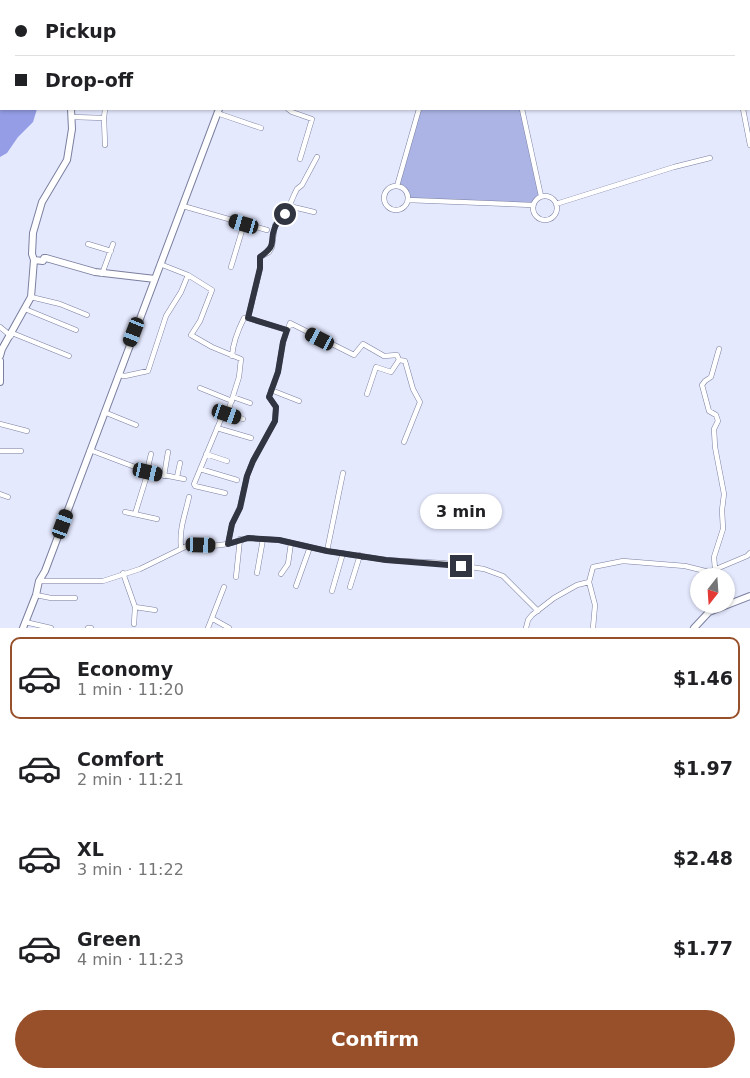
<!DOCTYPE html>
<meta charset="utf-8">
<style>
body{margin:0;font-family:"DejaVu Sans",sans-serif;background:#f2f2f2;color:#202124;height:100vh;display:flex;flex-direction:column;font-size:19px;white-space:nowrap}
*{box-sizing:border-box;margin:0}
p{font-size:16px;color:#757577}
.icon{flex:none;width:28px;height:28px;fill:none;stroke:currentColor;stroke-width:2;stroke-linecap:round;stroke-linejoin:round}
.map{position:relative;height:628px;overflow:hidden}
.sheet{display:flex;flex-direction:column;background:#fff;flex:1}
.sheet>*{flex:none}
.top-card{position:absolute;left:0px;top:0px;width:750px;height:110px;box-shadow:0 1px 4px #0004;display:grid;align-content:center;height:110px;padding:0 15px;background:#fff}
.needle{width:32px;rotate:197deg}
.controls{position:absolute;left:690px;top:568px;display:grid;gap:10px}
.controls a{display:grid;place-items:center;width:45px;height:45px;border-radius:50%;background:#fff;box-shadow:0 1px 4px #0004;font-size:25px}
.end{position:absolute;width:22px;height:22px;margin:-11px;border:6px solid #313441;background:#fff;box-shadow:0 0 0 2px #fff}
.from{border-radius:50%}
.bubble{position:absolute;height:35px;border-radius:18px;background:#fff;box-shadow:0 1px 4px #0004;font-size:16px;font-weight:600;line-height:35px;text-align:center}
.car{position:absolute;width:15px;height:30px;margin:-15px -8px;border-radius:6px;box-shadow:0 0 4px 1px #0007;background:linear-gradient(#222 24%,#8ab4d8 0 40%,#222 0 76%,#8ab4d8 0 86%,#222 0)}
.top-card b{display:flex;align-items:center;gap:18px;height:48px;font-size:19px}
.top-card b+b{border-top:1px solid #e0e0e0}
.top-card i{width:12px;height:12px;background:#202124}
ul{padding:9px 0 0;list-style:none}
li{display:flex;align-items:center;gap:15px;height:82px;margin:0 10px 8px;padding:0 5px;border:2px solid transparent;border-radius:10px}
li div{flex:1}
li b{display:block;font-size:19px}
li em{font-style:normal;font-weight:600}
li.on{border-color:#97502a}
li>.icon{width:45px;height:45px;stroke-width:1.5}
.action{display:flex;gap:10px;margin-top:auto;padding:10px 15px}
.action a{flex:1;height:58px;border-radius:30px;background:#97502a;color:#fff;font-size:20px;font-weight:600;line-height:58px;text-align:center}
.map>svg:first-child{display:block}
.green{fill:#acb4e6}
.water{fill:#949de5}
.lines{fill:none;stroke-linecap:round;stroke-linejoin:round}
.street-casing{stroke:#7a7f9f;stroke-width:5.5}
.secondary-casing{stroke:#7a7f9f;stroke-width:8}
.street{stroke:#fff;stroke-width:4.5}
.secondary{stroke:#fff;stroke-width:6}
.route{stroke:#313441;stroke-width:6}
</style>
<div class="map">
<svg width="750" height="628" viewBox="0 0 750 628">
<rect width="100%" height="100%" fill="#e5e9fe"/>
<path class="green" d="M419,109H522L541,196L537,198L532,205L408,200L405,191L397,186Z"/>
<path class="water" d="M0,66L1,109H37L33,122L18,137L7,153L0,157Z"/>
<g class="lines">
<defs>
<path id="street" d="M496,0V1
M234,1V0
M379,1V0
M450,1V0
M749,20L750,8
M288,109L292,112L312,119L300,159
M522,109L541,196
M743,109L750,145
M217,113L261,128
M72,117L104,118L105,145
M104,118L105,109
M384 198a12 12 0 1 1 24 0a12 12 0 1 1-24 0Z
M397,186L419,109
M533 208a12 12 0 1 1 24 0a12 12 0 1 1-24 0Z
M408,200L532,205
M556,204L674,167L710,158
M183,206L267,230
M289,206L314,212
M88,244L111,251
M160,264L188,275L212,290L200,321L191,335L212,347L241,359L239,377L226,418L221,419L194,484L195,486L225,493
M231,267L244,224
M102,274L113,244
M31,297L60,304L87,315
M25,309L76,330
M248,318L286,330L288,329L290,323L354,355L363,344L384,356L397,355L399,360L405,361L413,389L420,402L404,442
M0,327L11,336
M12,333L69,356
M232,356C233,342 238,330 244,318H248L260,269V257L269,252L272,247L275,225L288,209L294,195L297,189L302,185L317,157
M118,375L125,376L148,371L166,316L181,292L188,275
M200,388L232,401
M271,390L299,401
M367,394L376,367L391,372L399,360
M233,397L250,403
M104,412L136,425
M227,414L243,419
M0,424L27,431
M217,428L251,438
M90,450L148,472L184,479
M0,451H21
M206,454L227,461
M200,469L237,480
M147,471L151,454
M164,476L168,452
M177,477L180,463
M0,494L8,497
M125,512L157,519
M135,514L148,472
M228,544L232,524L240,507L247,476L253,461L275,421L276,407L269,397L278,372L283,342L287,330
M181,547C179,529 185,515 189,497
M327,551L343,473
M715,569L714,557L723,529L722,510L724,494L715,447L714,429L718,421L716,415L709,411L702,385L705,381L711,377L719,349
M123,573L135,607L134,624
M257,573L263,539
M281,574L288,564L291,543
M236,577L240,539
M39,581H103L140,569L189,545L212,546L228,544L248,538L263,539L279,540L327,551L386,560L443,563L484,569L503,576L538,611
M589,582L595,605L593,628
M296,586L310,547
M350,587L360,555
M332,591L343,553
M36,595L51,598H75
M135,607L155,610
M213,619L229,628
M25,622L51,628
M88,628H91
M208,628L224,587
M526,628L528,620L532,615L554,598L577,585L589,582L593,567L623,561L685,566L709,572L747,556L750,553"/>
<path id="secondary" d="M115,0V1
M267,1L268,0
M34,260L43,261L44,258H46L95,272L155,279
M0,356L2,349L31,297L34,260L32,254L33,233L42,202L67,160L72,129L71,109
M0,361V382
M23,628L36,595L39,581L45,571L219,109
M694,628L709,612L750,596"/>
</defs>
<use href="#street" class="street-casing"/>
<use href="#secondary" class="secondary-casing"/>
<use href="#street" class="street"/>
<use href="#secondary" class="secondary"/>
</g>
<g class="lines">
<path class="route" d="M285,214C282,218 277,222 275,227C268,244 279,243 260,257V268L248,318L287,330L283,342L278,372L269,397L276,407L275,421L253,461L247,476L240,508L232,524L228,544L248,538L279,540L327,551L386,560L461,566"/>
</g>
</svg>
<div class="controls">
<a><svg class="needle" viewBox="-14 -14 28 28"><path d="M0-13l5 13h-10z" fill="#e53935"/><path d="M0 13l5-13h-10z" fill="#757577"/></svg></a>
</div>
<i class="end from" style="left:285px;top:214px"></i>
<i class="end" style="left:461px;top:566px"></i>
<div class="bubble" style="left:420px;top:494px;width:82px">3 min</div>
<i class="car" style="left:244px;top:224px;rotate:286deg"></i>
<i class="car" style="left:134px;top:332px;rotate:201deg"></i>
<i class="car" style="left:320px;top:339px;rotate:297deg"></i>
<i class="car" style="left:227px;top:414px;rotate:109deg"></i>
<i class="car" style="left:148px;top:472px;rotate:103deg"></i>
<i class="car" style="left:63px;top:524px;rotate:20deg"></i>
<i class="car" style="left:201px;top:545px;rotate:92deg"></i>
<div class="top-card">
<b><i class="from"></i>Pickup</b>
<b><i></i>Drop-off</b>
</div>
</div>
<section class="sheet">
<ul>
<li class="on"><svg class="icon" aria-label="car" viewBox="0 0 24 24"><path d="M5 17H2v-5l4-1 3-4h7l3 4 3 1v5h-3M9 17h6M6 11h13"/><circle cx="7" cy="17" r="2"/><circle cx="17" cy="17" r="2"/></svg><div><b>Economy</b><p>1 min · 11:20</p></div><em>$1.46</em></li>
<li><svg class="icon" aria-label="car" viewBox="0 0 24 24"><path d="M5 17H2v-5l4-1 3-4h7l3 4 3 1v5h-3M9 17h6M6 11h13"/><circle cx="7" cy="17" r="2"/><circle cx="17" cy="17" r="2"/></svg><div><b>Comfort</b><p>2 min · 11:21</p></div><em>$1.97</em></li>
<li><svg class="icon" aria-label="car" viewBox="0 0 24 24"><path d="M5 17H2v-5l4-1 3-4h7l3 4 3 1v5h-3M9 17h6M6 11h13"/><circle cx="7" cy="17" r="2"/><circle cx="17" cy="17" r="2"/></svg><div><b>XL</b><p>3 min · 11:22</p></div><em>$2.48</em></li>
<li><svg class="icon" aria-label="car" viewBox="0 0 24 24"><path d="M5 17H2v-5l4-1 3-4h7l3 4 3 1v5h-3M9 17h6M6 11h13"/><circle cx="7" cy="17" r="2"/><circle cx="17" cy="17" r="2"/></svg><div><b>Green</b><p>4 min · 11:23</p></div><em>$1.77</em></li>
</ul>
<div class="action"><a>Confirm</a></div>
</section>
